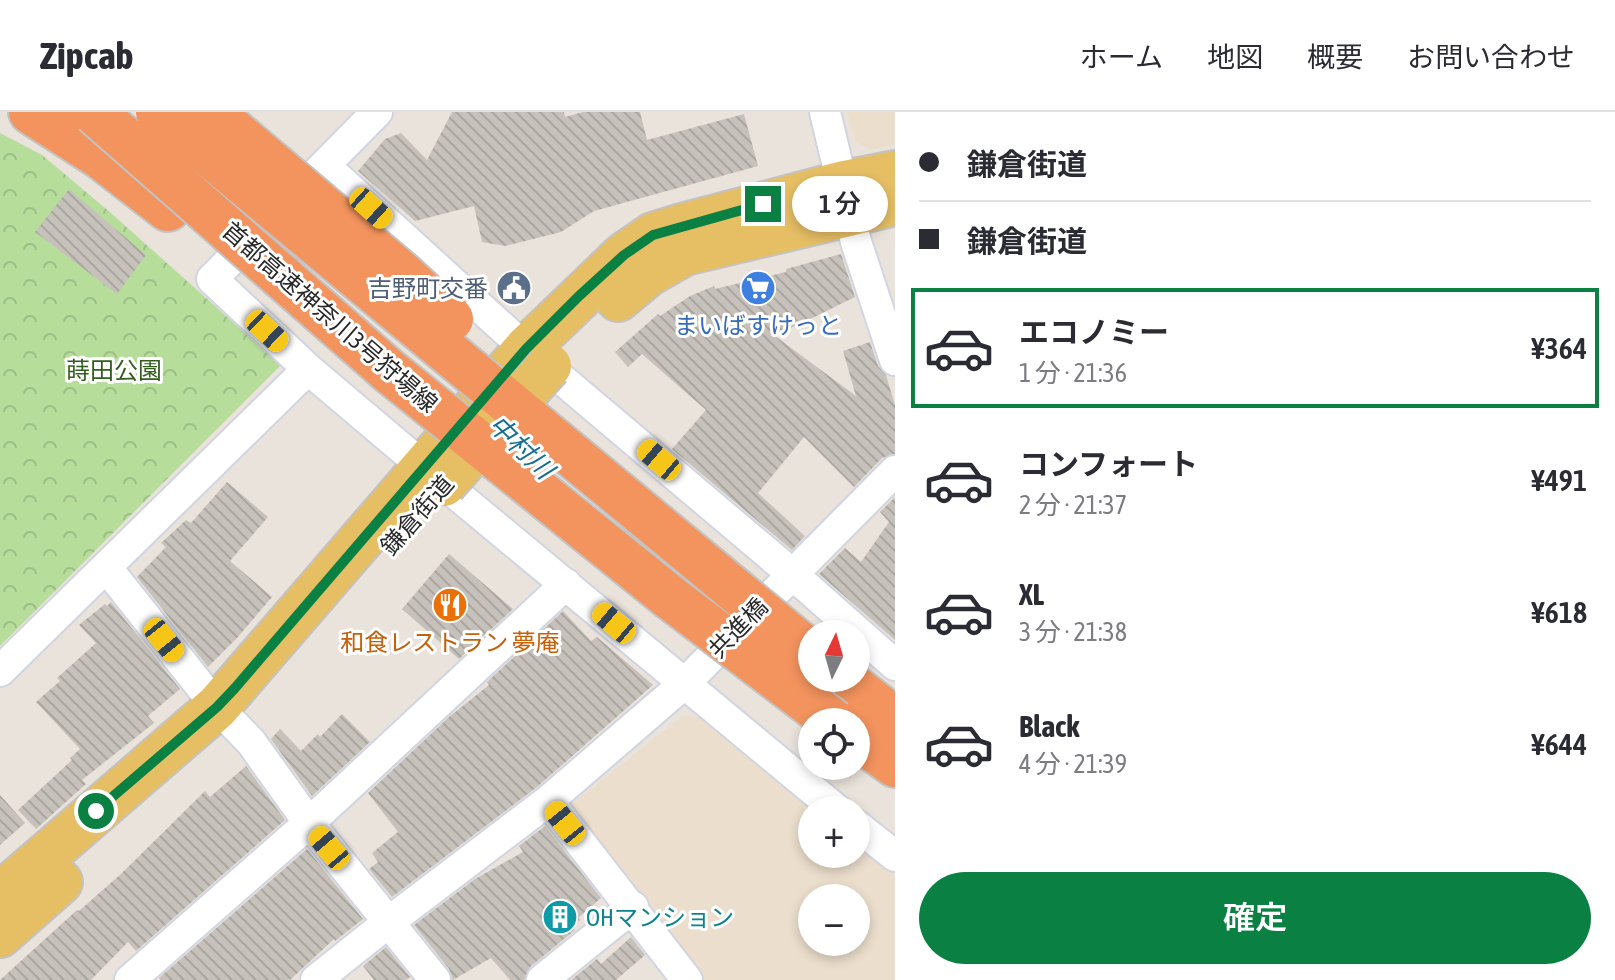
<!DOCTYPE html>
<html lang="ja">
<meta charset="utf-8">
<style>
body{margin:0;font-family:"Asap Condensed","Noto Sans JP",sans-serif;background:#f2f2f3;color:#2b2b33;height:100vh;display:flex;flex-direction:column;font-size:30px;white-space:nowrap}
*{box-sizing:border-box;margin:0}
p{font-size:26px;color:#7c7c81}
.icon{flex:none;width:44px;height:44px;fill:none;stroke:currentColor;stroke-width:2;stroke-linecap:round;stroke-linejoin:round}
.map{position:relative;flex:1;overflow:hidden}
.side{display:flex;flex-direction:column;background:#fff;width:720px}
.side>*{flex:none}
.guide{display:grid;align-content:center;height:176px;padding:0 24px;background:#fff}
.needle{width:52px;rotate:5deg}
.controls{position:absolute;left:798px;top:508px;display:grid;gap:16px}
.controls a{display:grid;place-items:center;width:72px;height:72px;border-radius:50%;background:#fff;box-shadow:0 4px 12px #0003;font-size:40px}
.end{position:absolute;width:36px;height:36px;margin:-18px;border:10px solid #0b8043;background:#fff;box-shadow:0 0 0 4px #fff}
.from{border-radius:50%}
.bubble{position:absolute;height:56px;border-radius:28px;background:#fff;box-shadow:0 4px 12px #0003;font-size:26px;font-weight:600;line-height:56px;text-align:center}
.car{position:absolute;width:24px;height:48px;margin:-24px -12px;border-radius:10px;box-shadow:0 0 6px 2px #0007;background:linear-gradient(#f5c518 24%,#345 0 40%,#f5c518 0 76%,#345 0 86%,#f5c518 0)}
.guide b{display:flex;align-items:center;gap:28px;height:76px;font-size:30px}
.guide b+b{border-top:2px solid #e1e1e2}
.guide i{width:20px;height:20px;background:#2b2b33}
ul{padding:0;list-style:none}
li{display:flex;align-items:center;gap:24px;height:120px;margin:0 16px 12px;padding:0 8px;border:4px solid transparent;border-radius:0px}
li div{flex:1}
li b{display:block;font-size:30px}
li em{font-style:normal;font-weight:600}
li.selected{border-color:#0b8043}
li>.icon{width:72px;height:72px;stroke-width:1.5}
.primary-button{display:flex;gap:16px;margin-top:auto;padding:16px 24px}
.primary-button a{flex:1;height:92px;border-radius:48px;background:#0b8043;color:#fff;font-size:32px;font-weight:600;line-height:92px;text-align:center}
header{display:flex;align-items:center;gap:48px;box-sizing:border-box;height:112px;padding:0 40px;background:#fff;border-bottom:2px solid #e1e1e2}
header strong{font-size:38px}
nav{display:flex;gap:44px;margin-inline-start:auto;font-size:28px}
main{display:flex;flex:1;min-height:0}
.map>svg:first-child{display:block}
.education{fill:#ebdecc;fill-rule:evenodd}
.park{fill:url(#park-crowns)}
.building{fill:url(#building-back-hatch)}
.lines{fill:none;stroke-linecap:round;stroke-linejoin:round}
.street-casing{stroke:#d1d5e1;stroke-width:34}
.primary-casing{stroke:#c3c3c3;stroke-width:48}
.highway-casing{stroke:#c3c3c3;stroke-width:48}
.street{stroke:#fff;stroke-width:30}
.primary{stroke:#e6be64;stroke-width:44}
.highway{stroke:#f3935e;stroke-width:44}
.primary-bridge-casing{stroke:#c3c3c3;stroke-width:48;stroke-linecap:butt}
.highway-bridge-casing{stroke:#c3c3c3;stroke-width:48;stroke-linecap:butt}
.primary-bridge{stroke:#e6be64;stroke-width:44}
.highway-bridge{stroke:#f3935e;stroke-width:44}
.route{stroke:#0b8043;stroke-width:10}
.labels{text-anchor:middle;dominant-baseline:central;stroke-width:6;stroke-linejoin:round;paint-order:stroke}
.service-label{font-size:24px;fill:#4e5e75;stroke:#fff;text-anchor:end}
.street-label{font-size:24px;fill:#292929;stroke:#fff}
.shop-label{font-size:24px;fill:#366cbe;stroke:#fff}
.park-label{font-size:24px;fill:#31601e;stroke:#fff}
.food-label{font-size:24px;fill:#c56008;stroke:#fff}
.culture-label{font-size:24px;fill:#0d838f;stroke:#fff;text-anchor:start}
.water-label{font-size:26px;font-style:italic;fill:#166f8f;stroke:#fff}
</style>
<header>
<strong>Zipcab</strong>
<nav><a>ホーム</a><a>地図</a><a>概要</a><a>お問い合わせ</a></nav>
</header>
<main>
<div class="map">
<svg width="895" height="868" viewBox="0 0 895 868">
<defs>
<pattern id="park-crowns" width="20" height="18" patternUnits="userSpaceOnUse" patternTransform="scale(2)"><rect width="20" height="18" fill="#b7dd9b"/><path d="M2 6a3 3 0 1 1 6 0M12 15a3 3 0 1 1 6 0" fill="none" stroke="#9dbe86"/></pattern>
<pattern id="building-back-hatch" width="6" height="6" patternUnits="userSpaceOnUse" patternTransform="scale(2)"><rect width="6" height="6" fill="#c6c1ba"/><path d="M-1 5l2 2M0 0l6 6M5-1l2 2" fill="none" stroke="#aaa6a0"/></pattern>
</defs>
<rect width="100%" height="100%" fill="#eae3db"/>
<path class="education" d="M847,0H895V32L871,38L856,30Z
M682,604L701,605L822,698H812V742H856V724L895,755V868H697L566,697ZM812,786H856V830H812Z"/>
<path class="park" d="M0,21L42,43L111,101L281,253L0,534Z"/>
<path class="building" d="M452,0H564L565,5L583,0H640L647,28L744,2L758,54L594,99L561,120L505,134L482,130L474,94L415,109L358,59L385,27L401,21L427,48Z
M69,77L146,143L117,182L35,120Z
M841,142L855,185L796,214L771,221L856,284L843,239L870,230L878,254L886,263L895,293V342L882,346L854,375L804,325L758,381L805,424L792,438L672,337L706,298L642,242L628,255L615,240L658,202L660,204L690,184L714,174L715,177L786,160V157Z
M227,370L268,405L230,449L272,485L237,526L208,555L137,465L166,435L161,431L186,408L191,411Z
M895,385V528L819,462L845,436L861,450L889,410L880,400Z
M449,442L513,497L459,547L402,497Z
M111,490L180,577L148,604L154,611L82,668L86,672L36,717L18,698L72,648L70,646L80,637L36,590L60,569L57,566L96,531L79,513L105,492L107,494Z
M563,499L591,529L597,525L653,573L537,675L392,785L369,757L378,750L372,741L398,720L368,681L449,605L489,573L487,570Z
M342,602L370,630L312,684L271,627L280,617L301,639L318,622L320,625Z
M246,654L285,708L136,839L128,830L91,868H0L77,798L79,799L122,761L205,679L210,685Z
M0,683L25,711L0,733Z
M545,714L601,786L578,806L580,808L572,815L575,818L530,855L524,868H510L491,846L453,868L449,857L414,813L475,767L523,740L519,734Z
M307,737L363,807L335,829L334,827L290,868H161L159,866Z
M631,825L645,843L616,868H571L597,847L601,852Z
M386,835L410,865L406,868H374L363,854Z"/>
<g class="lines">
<defs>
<path id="street" d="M377,0L212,167L308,257L444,372L837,698
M825,0L856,130L895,248
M325,54L526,237L791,461L895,553
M106,455L217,595L251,630L309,711L435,868
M0,559L308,257
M548,689L687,868
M856,713L895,744
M130,868L309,711L566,472
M316,868L390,809L548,689L685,571L895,359
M542,868L633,795"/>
<path id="primary" d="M618,187L648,162L685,141L895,91
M0,783L217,595L526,237L624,143L653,123L682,114L844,71L895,61
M0,823L60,770"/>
<path id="highway" d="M31,0L101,45L168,97
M842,566L895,607
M856,625L895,653"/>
</defs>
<use href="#street" class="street-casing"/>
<use href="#primary" class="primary-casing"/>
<use href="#highway" class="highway-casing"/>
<use href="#street" class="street"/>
<use href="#primary" class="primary"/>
<use href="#highway" class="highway"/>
<defs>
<path id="primary-bridge" d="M444,372L549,254"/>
<path id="highway-bridge" d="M94,0L389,259L672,487L834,610
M158,0L812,542
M211,0L401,161L451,207"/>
</defs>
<use href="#primary-bridge" class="primary-bridge-casing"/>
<use href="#highway-bridge" class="highway-bridge-casing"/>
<use href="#primary-bridge" class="primary-bridge"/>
<use href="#highway-bridge" class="highway-bridge"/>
</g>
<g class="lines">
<path class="route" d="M96,699L217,595L235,576L526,237L579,184L624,143L653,123L763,92"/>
</g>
<defs>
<symbol id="civic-disc" viewBox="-11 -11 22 22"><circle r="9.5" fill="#5c6f8a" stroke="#fff"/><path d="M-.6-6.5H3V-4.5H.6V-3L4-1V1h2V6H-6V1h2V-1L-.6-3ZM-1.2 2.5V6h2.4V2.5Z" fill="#fff"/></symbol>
<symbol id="supermarket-disc" viewBox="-11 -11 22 22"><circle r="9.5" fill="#3f7fe0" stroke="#fff"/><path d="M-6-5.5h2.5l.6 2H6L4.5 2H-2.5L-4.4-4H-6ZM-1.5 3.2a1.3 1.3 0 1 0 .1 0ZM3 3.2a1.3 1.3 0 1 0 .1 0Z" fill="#fff"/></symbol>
<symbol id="restaurant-disc" viewBox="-11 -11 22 22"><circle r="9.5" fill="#e8710a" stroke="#fff"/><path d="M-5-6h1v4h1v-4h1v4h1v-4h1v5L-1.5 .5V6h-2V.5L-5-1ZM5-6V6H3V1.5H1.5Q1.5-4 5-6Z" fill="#fff"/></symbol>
<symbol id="building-disc" viewBox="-11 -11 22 22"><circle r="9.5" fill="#0f9aa8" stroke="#fff"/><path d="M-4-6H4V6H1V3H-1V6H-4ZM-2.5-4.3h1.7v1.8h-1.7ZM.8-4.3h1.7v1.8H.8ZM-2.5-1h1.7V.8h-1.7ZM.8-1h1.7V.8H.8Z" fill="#fff"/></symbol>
</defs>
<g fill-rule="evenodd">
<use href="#civic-disc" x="494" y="156" width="40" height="40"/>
<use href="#supermarket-disc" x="738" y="156" width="40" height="40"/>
<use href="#restaurant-disc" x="430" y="473" width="40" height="40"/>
<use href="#building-disc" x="540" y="785" width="40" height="40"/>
</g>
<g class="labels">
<g class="service-label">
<text x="488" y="176">吉野町交番</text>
</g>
<g class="street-label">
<text transform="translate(330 205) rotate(41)">首都高速神奈川3号狩場線</text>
<text transform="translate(417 403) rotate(-49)">鎌倉街道</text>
<text transform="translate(738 516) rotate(-46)">共進橋</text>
</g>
<g class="shop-label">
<text x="758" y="213">まいばすけっと</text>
</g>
<g class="park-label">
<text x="114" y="258">蒔田公園</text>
</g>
<g class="food-label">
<text x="450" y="530">和食レストラン 夢庵</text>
</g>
<g class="culture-label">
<text x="586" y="805">OHマンション</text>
</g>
<g class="water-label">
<text transform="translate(521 335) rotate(44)">中村川</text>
</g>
</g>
</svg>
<div class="controls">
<a><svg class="needle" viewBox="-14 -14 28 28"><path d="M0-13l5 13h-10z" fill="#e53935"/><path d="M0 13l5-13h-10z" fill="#7c7c81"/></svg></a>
<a><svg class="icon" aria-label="locate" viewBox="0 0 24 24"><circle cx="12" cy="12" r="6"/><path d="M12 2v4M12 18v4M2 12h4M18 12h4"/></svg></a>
<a>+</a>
<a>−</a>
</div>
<i class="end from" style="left:96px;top:699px"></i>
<i class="end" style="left:763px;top:92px"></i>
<div class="bubble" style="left:792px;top:64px;width:96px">1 分</div>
<i class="car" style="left:371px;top:96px;rotate:132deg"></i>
<i class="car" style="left:267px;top:219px;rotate:133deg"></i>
<i class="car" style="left:659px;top:348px;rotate:310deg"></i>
<i class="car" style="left:614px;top:511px;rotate:310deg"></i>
<i class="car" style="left:164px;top:528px;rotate:141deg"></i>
<i class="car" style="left:565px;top:711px;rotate:321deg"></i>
<i class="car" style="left:329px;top:736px;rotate:320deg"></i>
</div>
<section class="side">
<div class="guide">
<b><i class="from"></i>鎌倉街道</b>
<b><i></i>鎌倉街道</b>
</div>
<ul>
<li class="selected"><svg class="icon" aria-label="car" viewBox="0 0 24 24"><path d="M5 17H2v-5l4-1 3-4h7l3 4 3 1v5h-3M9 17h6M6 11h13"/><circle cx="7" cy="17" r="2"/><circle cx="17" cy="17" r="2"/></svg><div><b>エコノミー</b><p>1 分 · 21:36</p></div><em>¥364</em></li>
<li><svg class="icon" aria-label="car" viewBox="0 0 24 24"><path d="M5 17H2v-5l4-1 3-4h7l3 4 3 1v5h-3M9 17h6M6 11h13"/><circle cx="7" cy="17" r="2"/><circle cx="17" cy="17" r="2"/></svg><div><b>コンフォート</b><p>2 分 · 21:37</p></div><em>¥491</em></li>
<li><svg class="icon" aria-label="car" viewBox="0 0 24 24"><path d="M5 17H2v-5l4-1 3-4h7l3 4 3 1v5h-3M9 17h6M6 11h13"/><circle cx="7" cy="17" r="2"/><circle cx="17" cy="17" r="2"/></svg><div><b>XL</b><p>3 分 · 21:38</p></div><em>¥618</em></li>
<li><svg class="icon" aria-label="car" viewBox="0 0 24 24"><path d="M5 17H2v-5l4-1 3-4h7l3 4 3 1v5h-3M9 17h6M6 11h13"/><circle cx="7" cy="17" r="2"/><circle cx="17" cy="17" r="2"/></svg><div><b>Black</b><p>4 分 · 21:39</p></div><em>¥644</em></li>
</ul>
<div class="primary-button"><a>確定</a></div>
</section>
</main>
